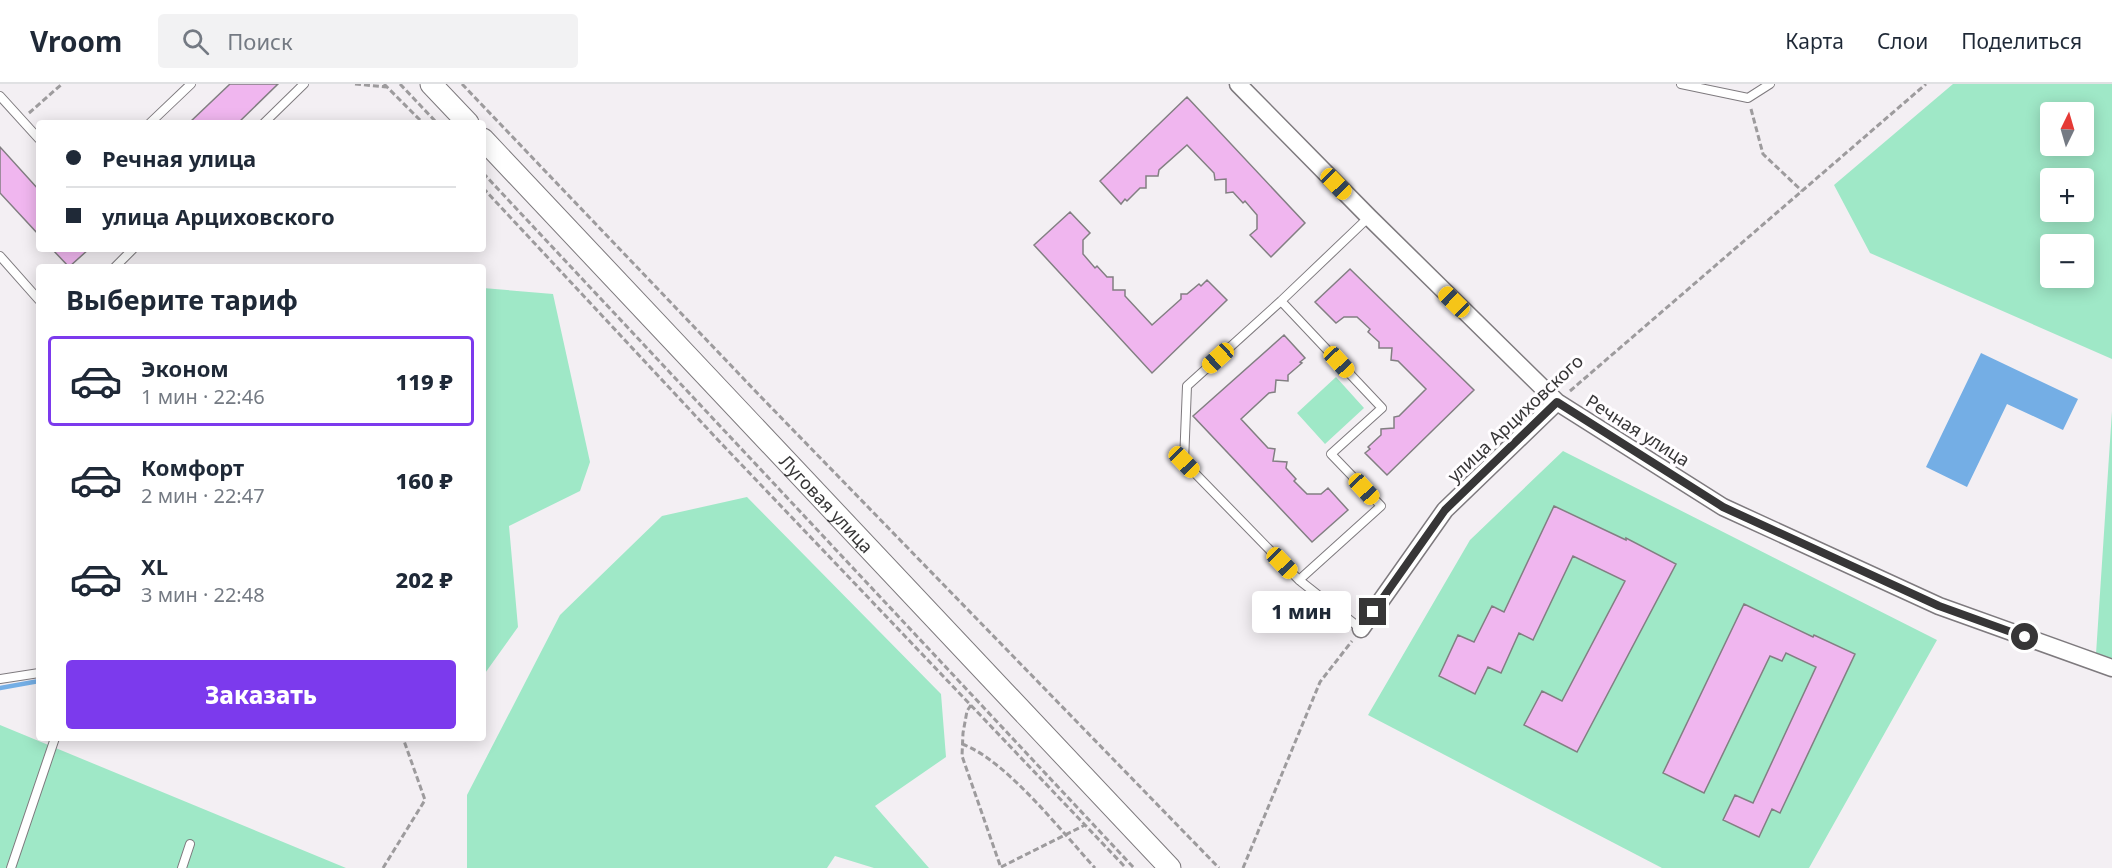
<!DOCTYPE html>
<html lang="ru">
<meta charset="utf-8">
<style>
body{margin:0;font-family:"Noto Sans",sans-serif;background:#f2f2f3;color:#1f2937;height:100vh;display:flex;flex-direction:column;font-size:22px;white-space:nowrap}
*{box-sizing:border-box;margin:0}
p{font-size:20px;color:#747a83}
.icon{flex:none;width:33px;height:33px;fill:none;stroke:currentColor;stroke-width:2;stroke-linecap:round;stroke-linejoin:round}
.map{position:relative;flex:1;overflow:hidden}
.side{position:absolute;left:36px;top:180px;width:450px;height:477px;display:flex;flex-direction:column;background:#fff;border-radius:6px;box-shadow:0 3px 15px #0003}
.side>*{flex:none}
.banner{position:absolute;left:36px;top:36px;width:450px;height:132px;border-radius:6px;box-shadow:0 3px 15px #0003;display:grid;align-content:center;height:132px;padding:0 30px;background:#fff}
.needle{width:39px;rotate:5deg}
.buttons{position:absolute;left:2040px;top:18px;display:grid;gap:12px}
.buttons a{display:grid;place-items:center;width:54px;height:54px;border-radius:6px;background:#fff;box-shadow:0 3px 15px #0003;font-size:30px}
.end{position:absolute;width:27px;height:27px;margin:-14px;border:8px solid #373637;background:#fff;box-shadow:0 0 0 3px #fff}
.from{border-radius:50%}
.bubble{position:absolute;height:42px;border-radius:6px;background:#fff;box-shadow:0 3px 15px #0003;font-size:20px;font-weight:800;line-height:42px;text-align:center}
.car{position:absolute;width:18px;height:36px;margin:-18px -9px;border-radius:8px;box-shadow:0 0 4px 2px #0007;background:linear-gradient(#f5c518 24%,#345 0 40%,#f5c518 0 76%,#345 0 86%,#f5c518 0)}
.banner b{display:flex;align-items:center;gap:21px;height:57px;font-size:22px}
.banner b+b{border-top:2px solid #e0e1e3}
.banner i{width:15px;height:15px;background:#1f2937}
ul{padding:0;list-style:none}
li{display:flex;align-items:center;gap:18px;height:90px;margin:0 12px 9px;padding:0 18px;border:3px solid transparent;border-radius:6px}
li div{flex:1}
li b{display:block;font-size:22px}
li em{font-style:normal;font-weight:800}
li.current{border-color:#7c3aed}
li>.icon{width:54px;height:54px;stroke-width:1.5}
h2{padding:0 30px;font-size:27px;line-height:72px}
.cta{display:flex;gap:12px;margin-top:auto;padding:12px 30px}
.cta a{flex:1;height:69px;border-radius:6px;background:#7c3aed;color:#fff;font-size:24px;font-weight:800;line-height:69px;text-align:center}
header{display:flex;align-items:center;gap:36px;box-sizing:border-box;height:84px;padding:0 30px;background:#fff;border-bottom:2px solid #e0e1e3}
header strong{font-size:28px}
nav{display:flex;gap:33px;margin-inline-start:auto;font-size:21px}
.search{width:420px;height:54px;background:#f2f2f3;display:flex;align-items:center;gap:15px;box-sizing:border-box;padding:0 21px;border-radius:6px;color:#747a83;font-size:22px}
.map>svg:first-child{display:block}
.green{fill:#9fe8c7;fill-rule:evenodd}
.water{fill:#74aee5}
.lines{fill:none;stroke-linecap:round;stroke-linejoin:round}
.stream{stroke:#74aee5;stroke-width:4.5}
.building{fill:#f0b6ef;stroke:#827f82;stroke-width:1.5}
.service-casing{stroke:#7e7a7e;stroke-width:10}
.minor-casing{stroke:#7e7a7e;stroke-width:19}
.tertiary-casing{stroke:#7e7a7e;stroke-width:23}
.path{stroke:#9d9b9d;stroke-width:3;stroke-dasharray:6 3;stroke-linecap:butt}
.service{stroke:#fff;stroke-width:8}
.minor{stroke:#fff;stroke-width:16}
.tertiary{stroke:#fff;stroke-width:21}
.route{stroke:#373637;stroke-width:8}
.labels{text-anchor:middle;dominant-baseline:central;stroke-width:6;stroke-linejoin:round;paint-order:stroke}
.street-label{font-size:18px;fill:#373637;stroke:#fffdff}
</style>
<header>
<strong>Vroom</strong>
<div class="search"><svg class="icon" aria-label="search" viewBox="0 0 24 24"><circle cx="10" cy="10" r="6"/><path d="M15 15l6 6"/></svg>Поиск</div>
<nav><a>Карта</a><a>Слои</a><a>Поделиться</a></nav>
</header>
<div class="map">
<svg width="2112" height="784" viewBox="0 0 2112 784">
<rect width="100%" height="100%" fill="#f3eff3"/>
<path class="green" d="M1953,0H2112V275L1870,169L1834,101ZM2050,28H2084V62H2050ZM2084,94V128H2050V94ZM2050,160H2084V194H2050Z
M483,204L553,210L590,378L580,407L509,442L518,543L483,592Z
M1336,293L1364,324L1325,360L1297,329Z
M2112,327V575L2096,570Z
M1563,367L1937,556L1809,784H1662L1368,631L1470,456Z
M747,413L941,610L946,673L875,722L929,784H874L835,772L827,784H467V711L560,531L662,432Z
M0,641L346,784H0Z"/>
<path class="water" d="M1981,269L2078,315L2063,346L2007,320L1967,403L1926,383Z"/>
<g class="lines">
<path class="stream" d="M0,604L39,597"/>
</g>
<path class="building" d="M230,0H278L238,39H189Z
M1187,13L1305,139L1271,173L1250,151L1257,145V131L1245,117L1243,119L1233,108L1226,109V95L1215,96L1214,89L1187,61L1159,86L1158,92H1146V104H1140L1127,117L1125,115L1121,120L1100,97Z
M0,63L39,106V151L0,109Z
M1070,128L1090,149L1083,156V170L1095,184L1097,182L1107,193H1113V206H1125V212L1152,241L1181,215V210H1187L1199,200L1201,202L1207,196L1227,216L1152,289L1034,161Z
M52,165H89L69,183Z
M1350,185L1474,306L1387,391L1365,369L1370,365L1368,363L1381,351V345L1394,344V333L1399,332L1426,305L1398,277L1391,276L1392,264H1379V258L1368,248L1370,245L1357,233H1344L1336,239L1315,218Z
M1284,251L1305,274L1300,278L1302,279L1288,291V297L1276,296L1275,308L1269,309L1241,335L1268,364L1275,365L1273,377L1287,378L1286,384L1296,395L1294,397L1307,410H1321L1328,404L1348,426L1312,458L1193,332Z
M1554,422L1626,456V454L1676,480L1577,668L1524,641L1542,607L1562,617L1625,497L1573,472L1533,556L1519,549L1501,589L1488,583L1475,610L1439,592L1458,551L1474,558L1492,522L1504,528Z
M1744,520L1813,553L1814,551L1855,570L1780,729L1772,725L1759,753L1723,736L1735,711L1753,719L1816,583L1786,569L1782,577L1770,572L1704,709L1663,689Z"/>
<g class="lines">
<defs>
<path id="service" d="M1681,0L1748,14L1770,0
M0,12L39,55
M150,39L191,0
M264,39L304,0
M0,172L39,216
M115,183L133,165
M1281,217L1382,324L1331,370L1381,422L1299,496
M1361,545L1299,496L1184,378L1187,302L1281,217L1369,133
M0,595L39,589
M11,784L55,654
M182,784L190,760"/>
<path id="minor" d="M1238,0L1369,133L1557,318L1723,423L1939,522L2112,584
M1361,545L1445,426L1557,318"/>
<g id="tertiary">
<path d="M431,0L468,39"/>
<path id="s1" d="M483,55L1170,784"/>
</g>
</defs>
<use href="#service" class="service-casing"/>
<use href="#minor" class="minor-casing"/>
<use href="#tertiary" class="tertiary-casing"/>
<path class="path" d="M355,0L386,3
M384,0L423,39
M400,0L437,39
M462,0L762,314L1219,784
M1751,25L1763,70L1802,107
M29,29L62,0
M483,89L1134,784
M483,104L718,356L1126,784
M1570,307L1926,0
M971,621L967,627L963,649L962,672L1001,784
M962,660C1006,676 1062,748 1095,784
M1001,783L1085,741
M383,784L425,716L403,654
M1243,784L1320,598L1352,557"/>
<use href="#service" class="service"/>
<use href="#minor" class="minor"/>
<use href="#tertiary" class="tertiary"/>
</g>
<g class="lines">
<path class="route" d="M1373,528L1445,426L1557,318L1723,423L1939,522L2025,553"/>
</g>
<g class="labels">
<g class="street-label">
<text transform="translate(1515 334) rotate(-43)">улица Арциховского</text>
<text transform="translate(1638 346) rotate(32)">Речная улица</text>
<text stroke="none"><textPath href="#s1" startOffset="501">Луговая улица</textPath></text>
</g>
</g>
</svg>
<div class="buttons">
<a><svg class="needle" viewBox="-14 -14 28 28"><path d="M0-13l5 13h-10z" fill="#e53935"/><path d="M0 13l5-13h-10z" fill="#747a83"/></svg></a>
<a>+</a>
<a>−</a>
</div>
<i class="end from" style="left:2025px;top:553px"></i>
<i class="end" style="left:1373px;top:528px"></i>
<div class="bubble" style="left:1252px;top:507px;width:99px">1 мин</div>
<i class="car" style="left:1336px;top:100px;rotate:136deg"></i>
<i class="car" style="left:1454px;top:218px;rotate:314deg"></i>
<i class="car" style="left:1218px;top:274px;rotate:228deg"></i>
<i class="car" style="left:1339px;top:278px;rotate:137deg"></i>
<i class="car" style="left:1184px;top:378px;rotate:136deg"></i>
<i class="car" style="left:1364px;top:405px;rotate:137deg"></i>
<i class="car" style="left:1282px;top:479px;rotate:136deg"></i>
<div class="banner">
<b><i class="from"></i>Речная улица</b>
<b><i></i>улица Арциховского</b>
</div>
<section class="side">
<h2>Выберите тариф</h2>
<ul>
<li class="current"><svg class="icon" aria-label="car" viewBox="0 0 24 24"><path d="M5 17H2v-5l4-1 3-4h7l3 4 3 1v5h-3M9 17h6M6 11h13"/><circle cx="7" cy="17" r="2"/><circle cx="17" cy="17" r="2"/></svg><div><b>Эконом</b><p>1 мин · 22:46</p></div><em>119 ₽</em></li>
<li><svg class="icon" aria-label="car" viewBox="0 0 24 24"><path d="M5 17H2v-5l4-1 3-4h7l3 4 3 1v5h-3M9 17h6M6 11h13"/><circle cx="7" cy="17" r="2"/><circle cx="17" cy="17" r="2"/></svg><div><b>Комфорт</b><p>2 мин · 22:47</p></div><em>160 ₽</em></li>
<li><svg class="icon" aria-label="car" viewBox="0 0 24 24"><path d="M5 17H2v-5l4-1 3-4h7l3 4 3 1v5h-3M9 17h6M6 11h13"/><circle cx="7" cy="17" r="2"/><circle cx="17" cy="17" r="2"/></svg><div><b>XL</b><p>3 мин · 22:48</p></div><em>202 ₽</em></li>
</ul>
<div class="cta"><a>Заказать</a></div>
</section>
</div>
